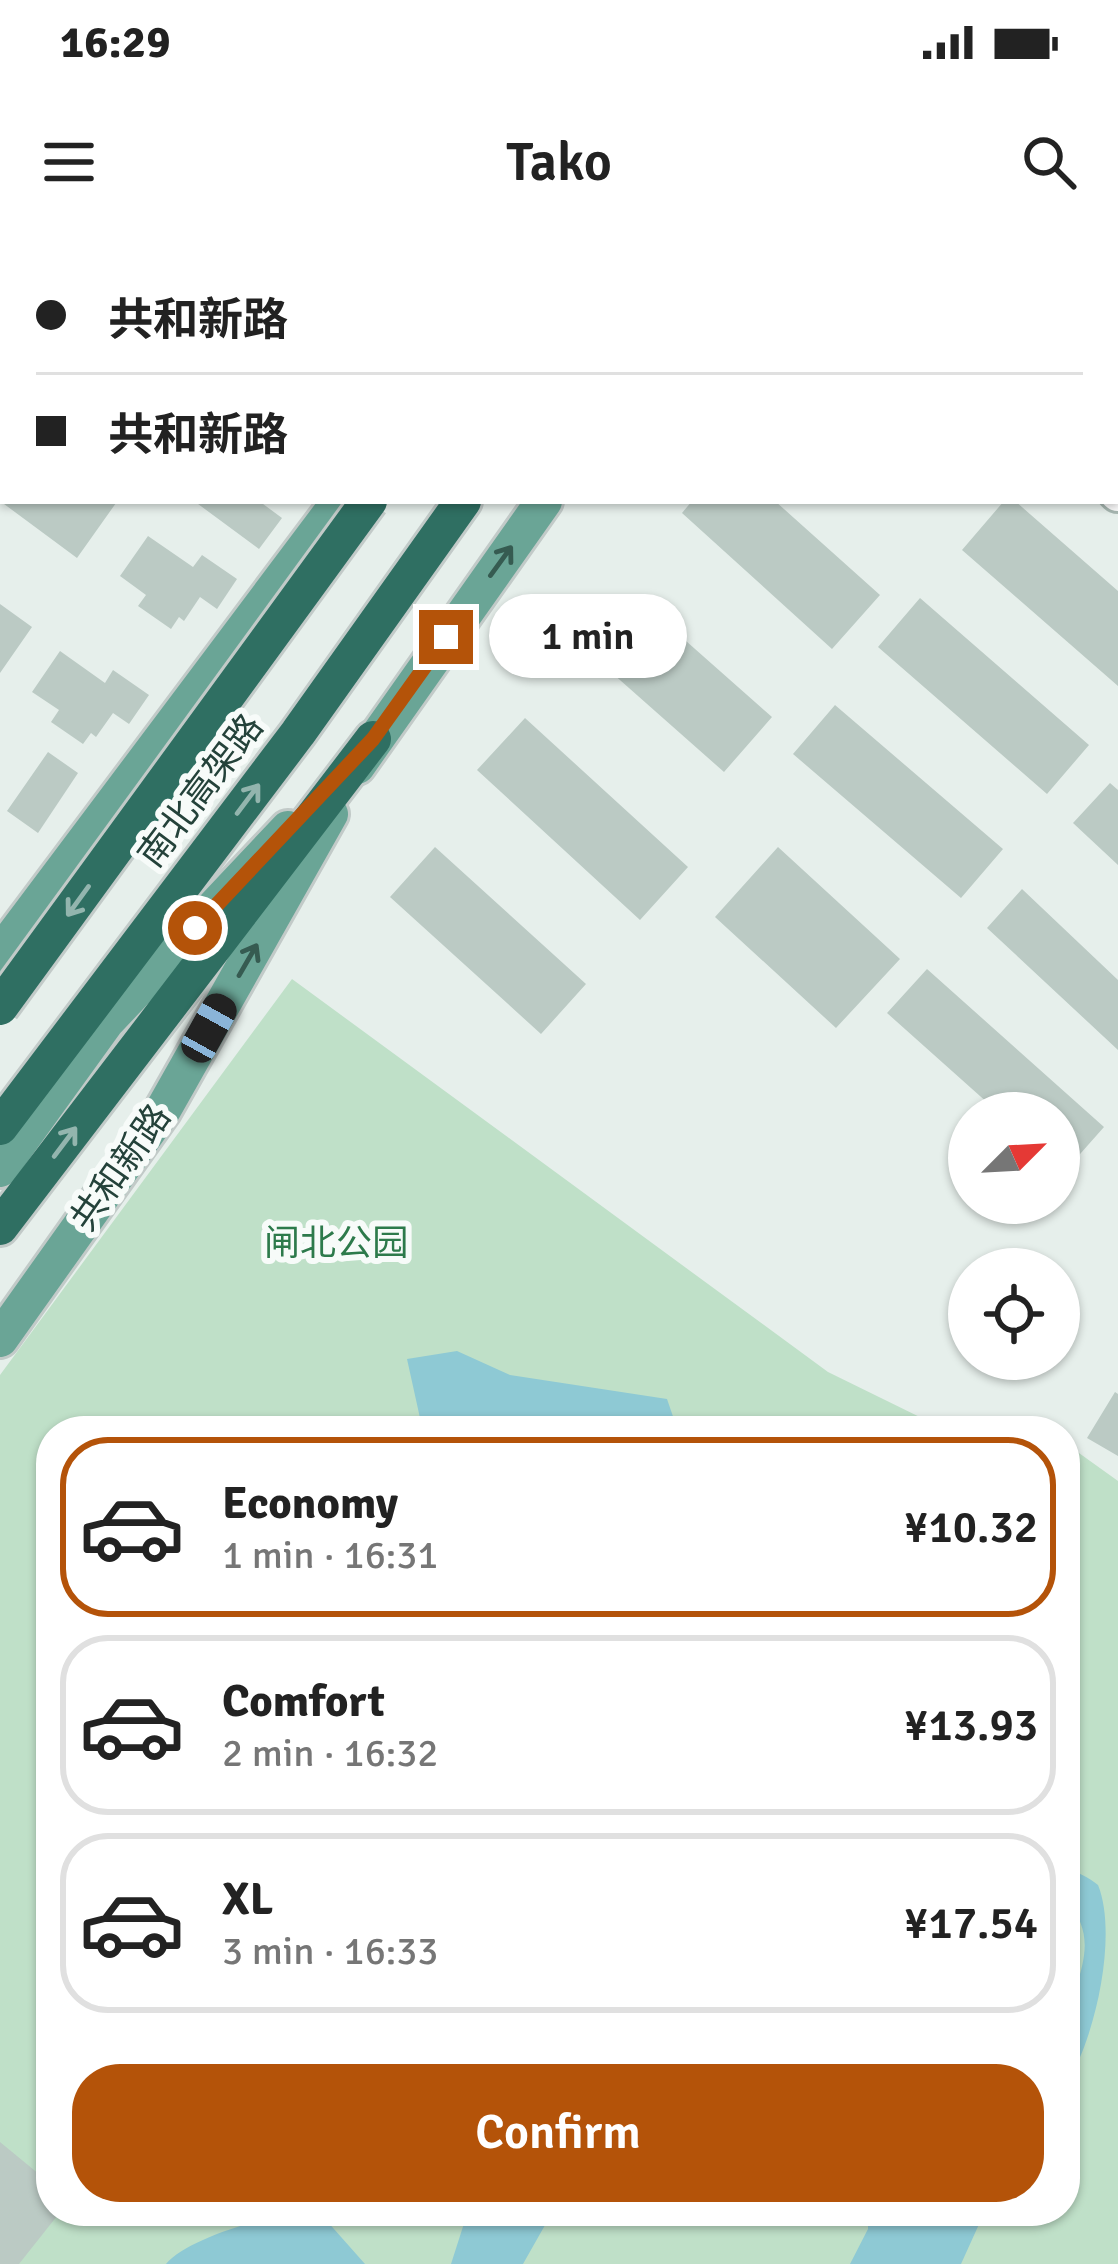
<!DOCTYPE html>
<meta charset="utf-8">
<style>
body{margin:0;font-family:Signika,"Noto Sans SC",sans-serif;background:#f6f6f6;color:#222;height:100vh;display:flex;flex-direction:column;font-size:45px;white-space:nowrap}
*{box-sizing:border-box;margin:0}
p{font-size:39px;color:#767676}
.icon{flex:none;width:66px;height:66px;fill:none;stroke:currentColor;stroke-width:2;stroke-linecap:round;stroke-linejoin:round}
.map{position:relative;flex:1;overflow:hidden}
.side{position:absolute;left:36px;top:1176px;width:1044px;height:810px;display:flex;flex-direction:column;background:#fff;border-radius:48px;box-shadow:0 3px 9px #0004}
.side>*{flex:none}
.top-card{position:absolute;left:0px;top:0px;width:1119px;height:264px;box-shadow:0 3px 9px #0004;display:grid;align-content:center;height:264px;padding:0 36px;background:#fff}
.needle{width:78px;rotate:66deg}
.tools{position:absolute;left:948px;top:852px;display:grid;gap:24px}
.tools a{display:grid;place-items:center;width:132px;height:132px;border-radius:50%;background:#fff;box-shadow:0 3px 9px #0004;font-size:60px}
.end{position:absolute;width:54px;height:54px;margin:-27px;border:15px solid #b45309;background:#fff;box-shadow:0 0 0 6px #fff}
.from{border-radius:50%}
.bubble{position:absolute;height:84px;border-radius:42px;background:#fff;box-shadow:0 3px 9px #0004;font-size:39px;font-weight:600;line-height:84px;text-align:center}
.car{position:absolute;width:36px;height:72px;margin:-36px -18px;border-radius:15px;box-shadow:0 0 9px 3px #0007;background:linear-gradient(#222 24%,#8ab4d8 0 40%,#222 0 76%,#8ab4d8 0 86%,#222 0)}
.top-card b{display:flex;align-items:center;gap:42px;height:114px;font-size:45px}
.top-card b+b{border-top:3px solid #e0e0e0}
.top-card i{width:30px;height:30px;background:#222}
ul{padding:21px 0 0;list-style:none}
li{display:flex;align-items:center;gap:36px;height:180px;margin:0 24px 18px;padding:0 12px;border:6px solid #e0e0e0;border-radius:48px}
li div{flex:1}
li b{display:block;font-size:45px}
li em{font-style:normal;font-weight:600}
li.active{border-color:#b45309}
li>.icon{width:108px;height:108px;stroke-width:1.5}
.primary-button{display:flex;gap:24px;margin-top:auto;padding:24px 36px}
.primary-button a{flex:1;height:138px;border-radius:48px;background:#b45309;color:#fff;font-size:48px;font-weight:600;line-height:138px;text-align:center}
.status{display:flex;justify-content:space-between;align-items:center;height:84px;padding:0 60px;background:#fff;direction:ltr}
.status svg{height:33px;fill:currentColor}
header{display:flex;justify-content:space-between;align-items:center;height:156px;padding:0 36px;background:#fff;font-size:54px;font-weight:600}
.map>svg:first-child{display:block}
.green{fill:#bfe0c8}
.water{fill:#8ec9d4}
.building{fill:#bbcac4}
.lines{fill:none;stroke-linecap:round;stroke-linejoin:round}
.minor-casing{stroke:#a8b8b2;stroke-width:42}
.major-casing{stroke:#c2cac8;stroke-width:42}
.highway-casing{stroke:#c2cac8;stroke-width:42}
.minor{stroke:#fff;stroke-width:36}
.major{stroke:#6aa596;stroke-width:36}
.highway{stroke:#2f6f62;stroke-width:36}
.highway-bridge-casing{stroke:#c2cac8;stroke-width:42;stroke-linecap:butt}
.highway-bridge{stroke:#2f6f62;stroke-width:36}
.oneway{stroke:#365b51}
.oneway2{stroke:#93b5ae}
.route{stroke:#b45309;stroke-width:15}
.labels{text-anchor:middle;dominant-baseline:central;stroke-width:12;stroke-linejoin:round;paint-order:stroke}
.street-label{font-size:36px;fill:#24423a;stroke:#f7fbf9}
.park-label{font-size:36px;fill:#2d7a4b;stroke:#f7fbf9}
</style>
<div class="status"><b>16:29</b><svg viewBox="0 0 49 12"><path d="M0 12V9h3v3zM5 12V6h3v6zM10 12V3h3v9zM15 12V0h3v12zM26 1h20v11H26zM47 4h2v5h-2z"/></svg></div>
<header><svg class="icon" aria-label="menu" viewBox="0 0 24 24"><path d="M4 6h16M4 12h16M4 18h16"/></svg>Tako<svg class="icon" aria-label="search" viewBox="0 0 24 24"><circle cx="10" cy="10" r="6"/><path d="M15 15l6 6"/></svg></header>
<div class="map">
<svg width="1118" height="2024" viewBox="0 0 1118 2024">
<rect width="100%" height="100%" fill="#e6efeb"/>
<path class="green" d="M292,739L828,1132L934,1184L1033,1180L1048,1191H51V1971H1065V1203L1118,1241V2024H0V1135Z"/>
<path class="water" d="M457,1111L510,1135L667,1159L678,1191H394L420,1178L407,1119Z
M1065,1626C1075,1632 1089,1637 1098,1645C1118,1694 1096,1799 1065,1846C1065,1827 1062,1805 1065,1787C1073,1741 1105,1701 1065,1660Z
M301,1971L326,1980L365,2024H166C187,1998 268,1976 301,1971Z
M468,1971H553L523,2024H451Z
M868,1971H985L961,2024H850L868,1989Z"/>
<path class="building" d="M0,261H113L116,263L77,318Z
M194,261H259L282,278L259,309Z
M692,261H775L880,355L832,409L682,273Z
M1004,261H1015L1118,351V446L962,310Z
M148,296L193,327L202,315L237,339L217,369L200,357L184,381L179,377L171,389L138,366L146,355L120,336Z
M634,355L772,477L724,532L586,410Z
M920,358L1089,505L1047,554L878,407Z
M0,364L32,387L0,433Z
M60,411L105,443L113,430L149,455L129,484L113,473L96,497L91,493L83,504L51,482L59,470L32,452Z
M835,465L1003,609L961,658L793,514Z
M525,478L688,627L640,680L477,530Z
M48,512L78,533L38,593L7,571Z
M1110,543L1118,550V625L1073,583Z
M435,607L586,744L541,794L390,657Z
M778,607L900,719L836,788L715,677Z
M1022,649L1118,740V810L987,688Z
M927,729L1104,887L1065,931L1059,926V873H999L887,773Z
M1115,1152L1118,1154V1216L1087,1198Z
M0,1902L51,1944V1971H61L19,2024H0Z"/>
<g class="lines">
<defs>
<path id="minor" d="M841,0L844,3
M1116,251L1118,253"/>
<path id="major" d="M529,3L531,0
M730,3L733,0
M357,526L544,261
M0,714L340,261
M0,929L106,782L288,589
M0,1099L163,870L330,574"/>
<path id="highway" d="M558,3L560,0
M647,3L649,0
M0,887L298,493L463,261
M0,987L373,499"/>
</defs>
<use href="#minor" class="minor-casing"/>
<use href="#major" class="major-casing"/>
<use href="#highway" class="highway-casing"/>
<use href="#minor" class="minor"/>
<use href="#major" class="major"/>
<use href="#highway" class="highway"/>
<defs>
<path id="highway-bridge" d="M0,767L369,261"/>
</defs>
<use href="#highway-bridge" class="highway-bridge-casing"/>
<use href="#highway-bridge" class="highway-bridge"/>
</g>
<defs><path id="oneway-shaft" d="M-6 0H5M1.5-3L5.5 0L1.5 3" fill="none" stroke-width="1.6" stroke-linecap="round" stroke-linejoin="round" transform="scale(3)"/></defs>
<g class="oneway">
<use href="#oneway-shaft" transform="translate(501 321) rotate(-54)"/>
<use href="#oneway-shaft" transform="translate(248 720) rotate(-60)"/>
</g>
<g class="oneway2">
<use href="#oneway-shaft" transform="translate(248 559) rotate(-53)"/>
<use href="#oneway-shaft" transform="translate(78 661) rotate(126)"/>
<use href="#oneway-shaft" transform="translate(65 902) rotate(-53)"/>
</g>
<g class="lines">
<path class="route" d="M195,688L373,499L446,397"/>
</g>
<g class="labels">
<g class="street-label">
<text transform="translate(201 551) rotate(-53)">南北高架路</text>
<text transform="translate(121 928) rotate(-55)">共和新路</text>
</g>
<g class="park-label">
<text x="336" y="1003">闸北公园</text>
</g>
</g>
</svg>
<div class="tools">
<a><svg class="needle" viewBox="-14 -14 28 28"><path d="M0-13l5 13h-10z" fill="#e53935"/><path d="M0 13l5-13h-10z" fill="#767676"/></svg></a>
<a><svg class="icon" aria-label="locate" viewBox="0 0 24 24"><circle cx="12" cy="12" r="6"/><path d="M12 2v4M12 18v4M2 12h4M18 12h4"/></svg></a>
</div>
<i class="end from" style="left:195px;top:688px"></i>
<i class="end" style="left:446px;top:397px"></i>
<div class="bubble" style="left:489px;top:354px;width:198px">1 min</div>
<i class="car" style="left:209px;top:788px;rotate:29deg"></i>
<div class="top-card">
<b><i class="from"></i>共和新路</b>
<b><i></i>共和新路</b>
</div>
<section class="side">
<ul>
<li class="active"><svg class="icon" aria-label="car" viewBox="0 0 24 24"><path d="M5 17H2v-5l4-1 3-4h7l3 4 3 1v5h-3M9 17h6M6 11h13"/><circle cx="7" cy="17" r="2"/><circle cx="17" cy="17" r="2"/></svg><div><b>Economy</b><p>1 min · 16:31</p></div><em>¥10.32</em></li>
<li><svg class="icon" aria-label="car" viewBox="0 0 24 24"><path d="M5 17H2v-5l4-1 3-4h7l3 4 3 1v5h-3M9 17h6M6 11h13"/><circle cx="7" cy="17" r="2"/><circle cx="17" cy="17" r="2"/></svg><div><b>Comfort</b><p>2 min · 16:32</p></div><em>¥13.93</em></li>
<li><svg class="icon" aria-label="car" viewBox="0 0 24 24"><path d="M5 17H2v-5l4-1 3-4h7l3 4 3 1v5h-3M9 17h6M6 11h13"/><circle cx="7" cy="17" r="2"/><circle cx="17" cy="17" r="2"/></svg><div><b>XL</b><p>3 min · 16:33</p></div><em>¥17.54</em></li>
</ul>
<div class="primary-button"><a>Confirm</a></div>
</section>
</div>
